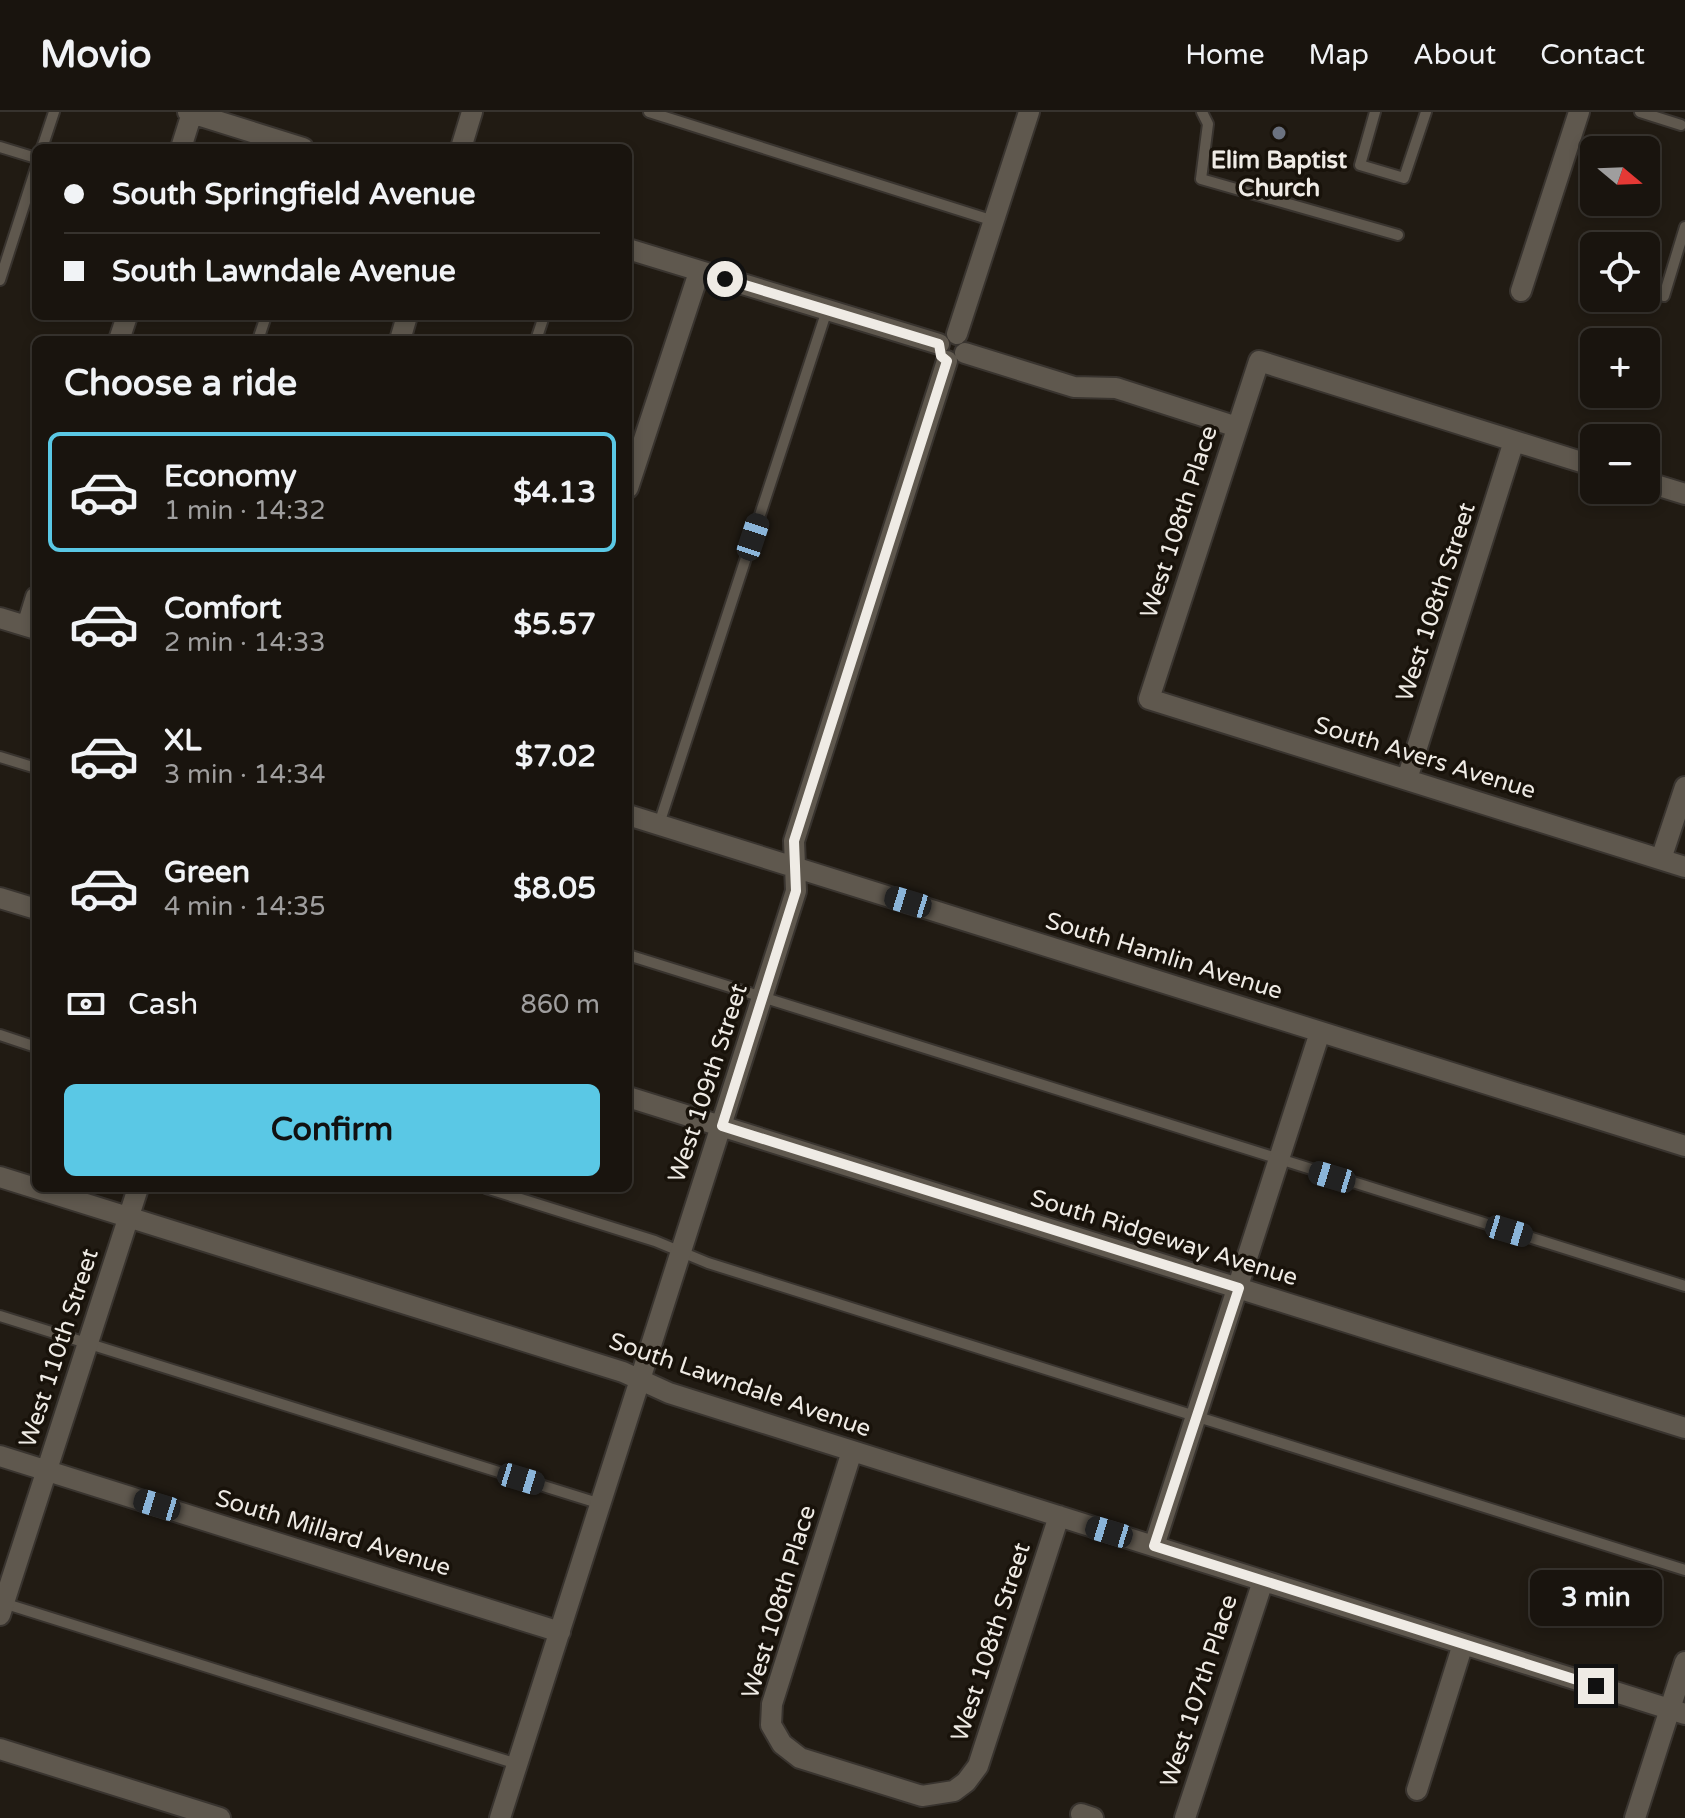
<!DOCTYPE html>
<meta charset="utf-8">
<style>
body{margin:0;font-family:"Varela Round",sans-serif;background:#221d17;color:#f1f3f6;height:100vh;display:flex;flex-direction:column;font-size:30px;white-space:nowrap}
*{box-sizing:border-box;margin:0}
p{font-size:26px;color:#9f9e9e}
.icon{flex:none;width:44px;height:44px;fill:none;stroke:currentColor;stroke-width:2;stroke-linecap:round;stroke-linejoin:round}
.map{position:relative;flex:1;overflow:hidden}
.side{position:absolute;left:32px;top:224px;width:600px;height:856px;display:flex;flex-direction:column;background:#19140e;border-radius:12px;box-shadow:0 4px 12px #0003,0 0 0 2px #37332e}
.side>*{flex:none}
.top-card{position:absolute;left:32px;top:32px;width:600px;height:176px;border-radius:12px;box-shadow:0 4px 12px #0003,0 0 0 2px #37332e;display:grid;align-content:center;height:176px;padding:0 32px;background:#19140e}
.needle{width:52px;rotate:109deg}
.buttons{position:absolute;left:1580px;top:24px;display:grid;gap:16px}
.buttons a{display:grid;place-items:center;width:80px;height:80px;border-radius:12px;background:#19140e;box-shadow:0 4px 12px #0003,0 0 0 2px #37332e;font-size:40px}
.end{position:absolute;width:36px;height:36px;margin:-18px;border:10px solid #efebe5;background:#111;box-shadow:0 0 0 4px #111}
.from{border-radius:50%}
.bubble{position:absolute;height:56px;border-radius:12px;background:#19140e;box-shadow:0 4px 12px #0003,0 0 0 2px #37332e;font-size:26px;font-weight:800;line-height:56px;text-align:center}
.car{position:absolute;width:24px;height:48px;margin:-24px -12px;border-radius:10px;box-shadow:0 0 6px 2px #0007;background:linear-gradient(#222 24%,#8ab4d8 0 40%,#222 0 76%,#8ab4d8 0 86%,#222 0)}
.top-card b{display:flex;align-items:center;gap:28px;height:76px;font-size:30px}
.top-card b+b{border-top:2px solid #37332e}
.top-card i{width:20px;height:20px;background:#f1f3f6}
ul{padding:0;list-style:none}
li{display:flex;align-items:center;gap:24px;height:120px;margin:0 16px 12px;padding:0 16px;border:4px solid transparent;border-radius:12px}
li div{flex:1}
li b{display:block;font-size:30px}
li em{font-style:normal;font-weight:800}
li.active{border-color:#5ac8e5}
li>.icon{width:72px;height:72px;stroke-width:1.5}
h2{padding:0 32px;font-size:36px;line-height:96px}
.pay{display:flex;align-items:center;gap:20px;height:88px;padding:0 32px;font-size:30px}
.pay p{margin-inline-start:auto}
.primary-button{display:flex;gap:16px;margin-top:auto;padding:16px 32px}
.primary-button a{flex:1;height:92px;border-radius:12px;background:#5ac8e5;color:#111;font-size:32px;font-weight:800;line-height:92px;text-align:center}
header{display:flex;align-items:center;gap:48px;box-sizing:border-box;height:112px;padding:0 40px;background:#19140e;border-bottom:2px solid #37332e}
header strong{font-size:38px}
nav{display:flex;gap:44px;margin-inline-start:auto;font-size:28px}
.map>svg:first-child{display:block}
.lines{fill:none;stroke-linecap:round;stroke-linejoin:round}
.lane-casing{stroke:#39342f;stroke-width:14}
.street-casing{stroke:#39342f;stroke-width:24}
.lane{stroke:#5f584e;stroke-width:10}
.street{stroke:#5f584e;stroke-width:20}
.route{stroke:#efebe5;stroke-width:10}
.worship-dot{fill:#6b7280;stroke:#18120a;stroke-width:3}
.labels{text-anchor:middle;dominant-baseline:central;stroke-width:7;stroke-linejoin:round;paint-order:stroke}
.poi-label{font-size:24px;font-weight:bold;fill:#efebe5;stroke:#18120a}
.street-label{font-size:24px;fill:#efebe5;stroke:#18120a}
</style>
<header>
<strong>Movio</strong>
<nav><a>Home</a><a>Map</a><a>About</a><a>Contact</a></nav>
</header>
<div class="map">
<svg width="1685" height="1706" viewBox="0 0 1685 1706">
<rect width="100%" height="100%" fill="#211b13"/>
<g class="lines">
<defs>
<path id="lane" d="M649,0L994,109
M1202,0L1208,12L1201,67L1398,123
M1375,0L1360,53L1404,66L1426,0
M1640,0L1681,13
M0,35L36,46
M42,36L54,0
M0,168L36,56
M1664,184L1685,115
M258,228L266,204
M536,228L544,204
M0,645L36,656
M659,712L827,198
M628,843L1685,1174
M0,923L36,935
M486,1076L655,1129L708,1151L1685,1458
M0,1204L601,1392
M0,1490L517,1652"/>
<path id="street" d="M188,0L303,36
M181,36L192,1
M461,36L472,0
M628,137L939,232
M1521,179L1579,0
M957,222L1029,0
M119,228L127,204
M400,228L407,204
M965,241L1074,275L1116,276L1237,315
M1594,354L1259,249L1149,587L1685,755
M1646,370L1685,382
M628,376L699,160
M0,506L36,517
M27,514L36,485
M1407,667L1514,329
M628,703L1685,1034
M1661,747L1685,675
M0,786L36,797
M628,985L1685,1316
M0,1065L623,1260L669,1281L1685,1602
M852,1339L772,1592L771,1613L782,1632L800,1646L922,1684L954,1679L966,1670L978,1654L1059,1404
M0,1344L560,1520
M1154,1434L1320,920
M0,1503L138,1076
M0,1637L220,1706
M1417,1678L1463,1532
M1081,1702L1093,1706
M500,1706L796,779L794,729L947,249
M1185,1706L1263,1469
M1635,1706L1685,1550"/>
</defs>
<use href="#lane" class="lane-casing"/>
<use href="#street" class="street-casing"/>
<use href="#lane" class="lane"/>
<use href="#street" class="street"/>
</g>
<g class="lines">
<path class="route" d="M725,167L939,232L941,244L947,249L794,729L796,779L722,1014L1239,1176L1154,1434L1596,1574"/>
</g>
<circle class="worship-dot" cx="1279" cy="21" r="8"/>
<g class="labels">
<g class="poi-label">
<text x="1279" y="48">Elim Baptist<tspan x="1279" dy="28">Church</tspan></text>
</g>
<g class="street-label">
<text transform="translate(1179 410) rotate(-72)">West 108th Place</text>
<text transform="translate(1436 490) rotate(-72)">West 108th Street</text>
<text transform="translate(1425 646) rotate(17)">South Avers Avenue</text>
<text transform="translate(1164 844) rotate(17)">South Hamlin Avenue</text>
<text transform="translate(708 971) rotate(-72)">West 109th Street</text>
<text transform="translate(1164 1126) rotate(17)">South Ridgeway Avenue</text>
<text transform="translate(59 1236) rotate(-72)">West 110th Street</text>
<text transform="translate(740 1273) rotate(19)">South Lawndale Avenue</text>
<text transform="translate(333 1421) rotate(17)">South Millard Avenue</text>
<text transform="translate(779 1490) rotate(-73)">West 108th Place</text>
<text transform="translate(991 1530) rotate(-72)">West 108th Street</text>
<text transform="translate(1199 1579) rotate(-72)">West 107th Place</text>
</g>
</g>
</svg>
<div class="buttons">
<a><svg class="needle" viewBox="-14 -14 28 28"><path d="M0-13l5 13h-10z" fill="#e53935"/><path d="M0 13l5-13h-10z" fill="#9f9e9e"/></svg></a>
<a><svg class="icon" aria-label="locate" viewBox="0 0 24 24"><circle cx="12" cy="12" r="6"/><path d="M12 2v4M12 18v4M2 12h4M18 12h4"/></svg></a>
<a>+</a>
<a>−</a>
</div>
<i class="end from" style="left:725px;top:167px"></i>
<i class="end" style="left:1596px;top:1574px"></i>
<div class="bubble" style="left:1530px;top:1458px;width:132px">3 min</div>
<i class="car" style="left:753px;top:425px;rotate:18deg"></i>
<i class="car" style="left:908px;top:790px;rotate:287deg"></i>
<i class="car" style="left:1332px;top:1065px;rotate:287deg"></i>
<i class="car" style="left:1509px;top:1119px;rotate:107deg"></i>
<i class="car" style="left:521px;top:1367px;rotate:107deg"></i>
<i class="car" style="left:157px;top:1393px;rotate:287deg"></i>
<i class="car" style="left:1109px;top:1420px;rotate:287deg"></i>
<div class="top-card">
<b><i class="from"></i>South Springfield Avenue</b>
<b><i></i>South Lawndale Avenue</b>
</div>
<section class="side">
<h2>Choose a ride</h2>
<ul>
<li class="active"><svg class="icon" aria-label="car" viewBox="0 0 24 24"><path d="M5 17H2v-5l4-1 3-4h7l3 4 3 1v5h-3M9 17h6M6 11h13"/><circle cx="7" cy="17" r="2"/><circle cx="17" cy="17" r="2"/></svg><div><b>Economy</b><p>1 min · 14:32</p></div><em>$4.13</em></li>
<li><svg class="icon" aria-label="car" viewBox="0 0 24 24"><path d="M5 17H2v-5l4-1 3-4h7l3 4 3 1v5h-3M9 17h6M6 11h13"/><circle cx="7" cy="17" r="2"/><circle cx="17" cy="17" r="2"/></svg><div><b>Comfort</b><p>2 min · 14:33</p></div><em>$5.57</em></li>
<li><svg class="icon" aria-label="car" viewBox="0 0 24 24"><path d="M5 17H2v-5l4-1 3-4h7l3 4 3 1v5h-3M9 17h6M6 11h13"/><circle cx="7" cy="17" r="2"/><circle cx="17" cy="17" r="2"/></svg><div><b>XL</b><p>3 min · 14:34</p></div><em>$7.02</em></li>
<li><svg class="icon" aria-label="car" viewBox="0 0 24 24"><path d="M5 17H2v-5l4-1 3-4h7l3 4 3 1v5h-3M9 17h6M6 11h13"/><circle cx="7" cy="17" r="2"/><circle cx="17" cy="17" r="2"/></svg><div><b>Green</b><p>4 min · 14:35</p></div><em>$8.05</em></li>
</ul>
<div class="pay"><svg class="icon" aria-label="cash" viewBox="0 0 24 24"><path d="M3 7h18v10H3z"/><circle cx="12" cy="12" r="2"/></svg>Cash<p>860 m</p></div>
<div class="primary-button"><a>Confirm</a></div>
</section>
</div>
